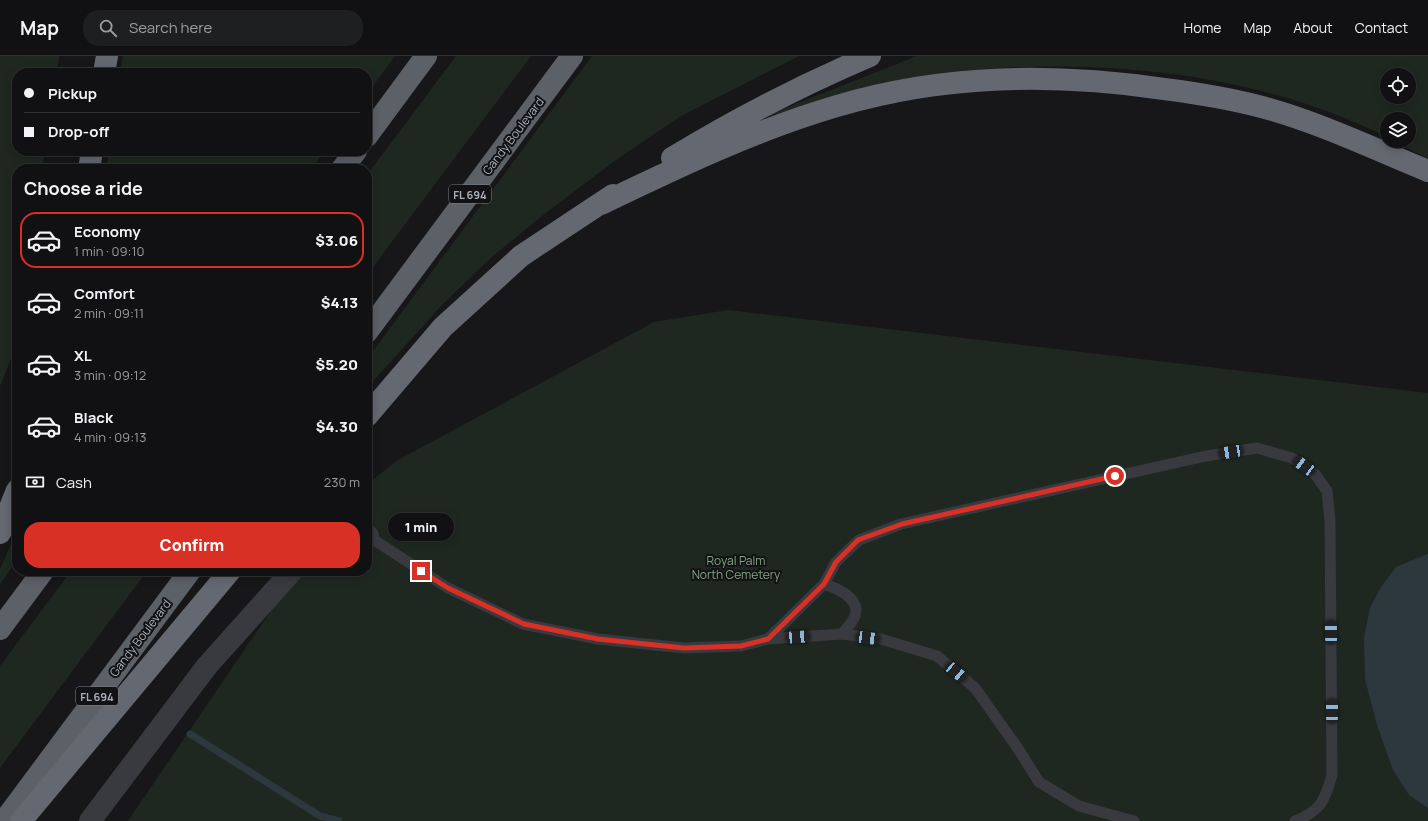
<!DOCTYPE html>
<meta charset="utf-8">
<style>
body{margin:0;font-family:Manrope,sans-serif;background:#1e1f21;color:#f1f3f6;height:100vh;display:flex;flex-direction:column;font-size:15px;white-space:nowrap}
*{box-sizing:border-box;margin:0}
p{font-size:13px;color:#9c9da0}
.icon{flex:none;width:22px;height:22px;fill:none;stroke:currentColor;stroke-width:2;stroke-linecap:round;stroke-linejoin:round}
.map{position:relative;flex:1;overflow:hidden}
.sheet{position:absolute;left:12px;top:108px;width:360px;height:412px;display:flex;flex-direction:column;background:#111113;border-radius:16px;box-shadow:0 2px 10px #0003,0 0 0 1px #303133}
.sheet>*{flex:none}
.guide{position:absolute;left:12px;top:12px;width:360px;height:88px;border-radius:16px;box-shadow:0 2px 10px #0003,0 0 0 1px #303133;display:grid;align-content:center;height:88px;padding:0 12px;background:#111113}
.tools{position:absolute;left:1380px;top:12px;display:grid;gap:8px}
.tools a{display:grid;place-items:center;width:36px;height:36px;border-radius:50%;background:#111113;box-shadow:0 2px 10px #0003,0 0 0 1px #303133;font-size:20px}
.end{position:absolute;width:18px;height:18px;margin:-9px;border:5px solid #d93025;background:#fff;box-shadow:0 0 0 2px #fff}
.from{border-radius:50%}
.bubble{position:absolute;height:28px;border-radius:14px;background:#111113;box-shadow:0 2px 10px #0003,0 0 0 1px #303133;font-size:13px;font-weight:800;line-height:28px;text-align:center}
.car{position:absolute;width:12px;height:24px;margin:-12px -6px;border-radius:5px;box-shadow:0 0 3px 1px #0007;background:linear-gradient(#222 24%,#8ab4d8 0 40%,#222 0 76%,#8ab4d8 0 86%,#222 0)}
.guide b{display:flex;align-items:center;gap:14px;height:38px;font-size:15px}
.guide b+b{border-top:1px solid #303133}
.guide i{width:10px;height:10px;background:#f1f3f6}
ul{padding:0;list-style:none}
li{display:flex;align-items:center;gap:12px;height:56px;margin:0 8px 6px;padding:0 4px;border:2px solid transparent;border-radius:16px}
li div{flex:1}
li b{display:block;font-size:15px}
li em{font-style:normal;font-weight:800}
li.selected{border-color:#d93025}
li>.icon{width:36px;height:36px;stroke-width:1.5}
h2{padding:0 12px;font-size:18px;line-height:48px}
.pay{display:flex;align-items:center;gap:10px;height:44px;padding:0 12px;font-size:15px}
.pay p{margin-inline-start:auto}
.primary-button{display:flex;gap:8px;margin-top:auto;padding:8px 12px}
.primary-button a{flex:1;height:46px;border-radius:16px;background:#d93025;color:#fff;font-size:16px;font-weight:800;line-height:46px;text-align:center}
header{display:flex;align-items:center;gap:24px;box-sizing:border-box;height:56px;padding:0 20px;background:#111113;border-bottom:1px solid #303133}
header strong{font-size:19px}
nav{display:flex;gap:22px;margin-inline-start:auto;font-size:14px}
.search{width:280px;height:36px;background:#1e1f21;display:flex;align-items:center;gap:10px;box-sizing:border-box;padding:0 14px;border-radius:16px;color:#9c9da0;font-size:15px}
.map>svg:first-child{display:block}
.green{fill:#1f2820;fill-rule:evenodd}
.water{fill:#2d383e}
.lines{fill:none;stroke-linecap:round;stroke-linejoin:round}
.stream{stroke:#2d383e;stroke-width:7}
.service{stroke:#383a3f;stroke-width:11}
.minor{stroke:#383a3f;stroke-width:22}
.trunk{stroke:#5c6067;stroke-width:22}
.motorway{stroke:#646870;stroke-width:22}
.route{stroke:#d93025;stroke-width:5}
.labels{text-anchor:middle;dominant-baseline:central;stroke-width:4;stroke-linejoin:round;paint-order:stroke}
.shield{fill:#121215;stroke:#7c8188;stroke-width:1}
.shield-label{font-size:11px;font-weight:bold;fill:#a9b0ba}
.street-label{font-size:12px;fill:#a9b0ba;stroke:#121215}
.park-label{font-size:12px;fill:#81a580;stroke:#121215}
</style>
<header>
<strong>Map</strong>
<div class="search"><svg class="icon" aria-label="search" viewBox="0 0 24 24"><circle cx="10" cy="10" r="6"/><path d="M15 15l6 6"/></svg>Search here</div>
<nav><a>Home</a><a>Map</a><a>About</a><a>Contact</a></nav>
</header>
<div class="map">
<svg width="1428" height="765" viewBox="0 0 1428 765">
<rect width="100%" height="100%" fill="#171719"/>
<path class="green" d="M0,0H59L57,17H17V95H45L42,113H17V278L15,293L0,330Z
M123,0H395L367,38V17H120Z
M456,0H531L367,219V119Z
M592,0H799L681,60L616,104L547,156L494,199L440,251L367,332V303Z
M917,0H1428V103L1395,85H1409V63H1387V81C1253,14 1089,0 941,17C876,27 813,48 750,66ZM1387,19H1409V41H1387Z
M109,95H325L311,113H106Z
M728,254L1428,337V765H128L298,515H367V428L398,404L654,266Z
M17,475V504L0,528V513Z
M71,515H147L0,712V610Z"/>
<path class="water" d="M1428,498V752L1409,739L1393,714L1377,669L1365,623L1364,581L1370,552L1381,531L1396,511Z"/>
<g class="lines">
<path class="stream" d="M190,678L320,760L339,765"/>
<path class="service" d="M368,480L448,532L523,568L598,583L684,592L741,590L768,583L842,578L881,583L937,600L975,632L1017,691L1039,726L1079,750L1134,765
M824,528C836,532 861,541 855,560C853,566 846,573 842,578
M768,583L824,528L836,506L859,484L901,468L1206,400L1257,392L1292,402L1315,418L1327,435L1330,465L1332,719C1325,744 1321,755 1295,765"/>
<path class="minor" d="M367,480H368
M90,765L207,610L292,515"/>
<path class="trunk" d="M367,80L426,0
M342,113L356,95
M367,276L572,0
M0,573L43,515
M4,765L190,515"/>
<path class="motorway" d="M104,17L107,0
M672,102C736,63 802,29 870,0
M89,113L92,95
M601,148C678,111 755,74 837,50C945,18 1053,17 1164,33C1195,37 1227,42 1258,50C1316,65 1372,92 1428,115
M367,360L443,271L521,200L613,139
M0,477L17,434
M21,765L230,515"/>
</g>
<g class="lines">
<path class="route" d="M421,515L448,532L524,568L598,583L684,592L741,590L768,583L824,528L836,506L858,484L902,468L1115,420"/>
</g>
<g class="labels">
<g class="shield">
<rect x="449" y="129" width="42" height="18" rx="3"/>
<rect x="76" y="631" width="42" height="18" rx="3"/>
</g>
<g class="shield-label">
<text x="470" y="138">FL 694</text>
<text x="97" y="640">FL 694</text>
</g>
<g class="street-label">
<text transform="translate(513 80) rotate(-53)">Gandy Boulevard</text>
<text transform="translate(140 582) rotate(-53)">Gandy Boulevard</text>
</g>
<g class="park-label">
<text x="736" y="504">Royal Palm<tspan x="736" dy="14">North Cemetery</tspan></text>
</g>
</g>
</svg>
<div class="tools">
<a><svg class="icon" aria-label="locate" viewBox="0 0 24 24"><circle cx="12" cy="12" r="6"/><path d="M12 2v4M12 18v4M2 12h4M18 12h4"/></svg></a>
<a><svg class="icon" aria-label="layers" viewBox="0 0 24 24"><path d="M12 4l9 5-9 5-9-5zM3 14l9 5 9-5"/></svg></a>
</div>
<i class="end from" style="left:1115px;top:420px"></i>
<i class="end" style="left:421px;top:515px"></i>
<div class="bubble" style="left:388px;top:457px;width:66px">1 min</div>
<i class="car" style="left:1231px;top:396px;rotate:261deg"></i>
<i class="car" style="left:1304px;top:410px;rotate:306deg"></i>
<i class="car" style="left:1331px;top:576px;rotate:359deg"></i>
<i class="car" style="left:798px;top:581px;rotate:86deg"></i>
<i class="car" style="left:868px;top:582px;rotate:97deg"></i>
<i class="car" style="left:956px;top:616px;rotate:130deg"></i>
<i class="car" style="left:1332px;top:655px;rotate:0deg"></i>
<div class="guide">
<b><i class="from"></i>Pickup</b>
<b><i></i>Drop-off</b>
</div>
<section class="sheet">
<h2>Choose a ride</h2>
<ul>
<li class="selected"><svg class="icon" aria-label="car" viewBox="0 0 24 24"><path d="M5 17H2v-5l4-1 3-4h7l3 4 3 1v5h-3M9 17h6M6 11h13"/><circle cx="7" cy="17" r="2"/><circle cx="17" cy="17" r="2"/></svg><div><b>Economy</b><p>1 min · 09:10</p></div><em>$3.06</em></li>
<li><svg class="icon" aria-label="car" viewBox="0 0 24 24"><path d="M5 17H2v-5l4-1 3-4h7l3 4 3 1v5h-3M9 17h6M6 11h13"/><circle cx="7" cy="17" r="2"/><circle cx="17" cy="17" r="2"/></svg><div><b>Comfort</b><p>2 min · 09:11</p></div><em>$4.13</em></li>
<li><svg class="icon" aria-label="car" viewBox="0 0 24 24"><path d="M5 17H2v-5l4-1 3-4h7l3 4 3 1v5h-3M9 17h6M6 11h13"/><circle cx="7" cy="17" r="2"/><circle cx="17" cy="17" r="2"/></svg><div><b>XL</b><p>3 min · 09:12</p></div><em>$5.20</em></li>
<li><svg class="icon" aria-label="car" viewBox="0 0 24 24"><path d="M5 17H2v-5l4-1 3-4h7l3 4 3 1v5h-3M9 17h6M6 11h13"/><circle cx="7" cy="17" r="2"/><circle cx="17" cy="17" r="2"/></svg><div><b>Black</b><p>4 min · 09:13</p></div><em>$4.30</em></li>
</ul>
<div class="pay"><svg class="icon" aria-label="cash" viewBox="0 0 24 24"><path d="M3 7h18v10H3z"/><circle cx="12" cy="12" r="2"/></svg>Cash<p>230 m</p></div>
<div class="primary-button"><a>Confirm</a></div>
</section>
</div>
